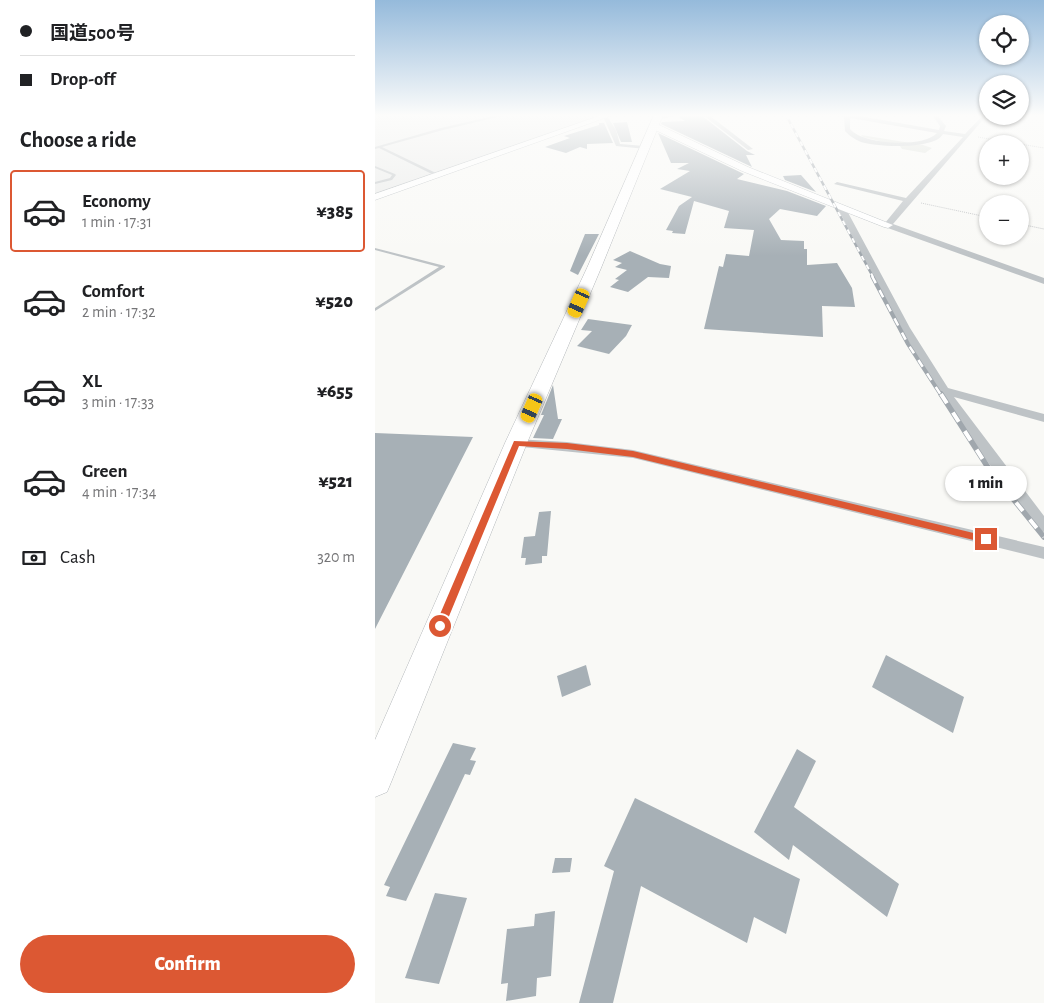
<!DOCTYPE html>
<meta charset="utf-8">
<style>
body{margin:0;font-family:"Alegreya Sans","Noto Sans JP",sans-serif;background:#f6f6f6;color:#202124;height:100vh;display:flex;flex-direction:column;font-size:19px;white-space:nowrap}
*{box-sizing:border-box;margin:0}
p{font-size:16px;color:#757577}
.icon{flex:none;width:28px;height:28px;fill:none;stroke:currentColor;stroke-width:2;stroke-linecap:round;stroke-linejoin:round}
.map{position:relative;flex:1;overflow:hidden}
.panel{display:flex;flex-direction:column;background:#fff;width:375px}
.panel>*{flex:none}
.top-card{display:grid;align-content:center;height:110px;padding:0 20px;background:#fff}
.buttons{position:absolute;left:604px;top:15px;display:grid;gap:10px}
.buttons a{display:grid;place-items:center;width:50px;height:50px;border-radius:50%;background:#fff;box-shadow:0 1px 4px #0004;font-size:25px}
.end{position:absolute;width:22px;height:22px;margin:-11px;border:6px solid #dc5833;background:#fff;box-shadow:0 0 0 2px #fff}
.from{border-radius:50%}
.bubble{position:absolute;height:35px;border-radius:18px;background:#fff;box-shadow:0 1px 4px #0004;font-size:16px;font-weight:800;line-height:35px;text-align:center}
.car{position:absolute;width:15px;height:30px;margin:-15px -8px;border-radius:6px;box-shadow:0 0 4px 1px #0007;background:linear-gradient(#f5c518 24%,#345 0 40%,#f5c518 0 76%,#345 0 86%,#f5c518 0)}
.top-card b{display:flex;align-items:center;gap:18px;height:48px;font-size:19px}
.top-card b+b{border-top:1px solid #e0e0e0}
.top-card i{width:12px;height:12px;background:#202124}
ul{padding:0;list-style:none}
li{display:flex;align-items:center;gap:15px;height:82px;margin:0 10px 8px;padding:0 10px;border:2px solid transparent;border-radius:5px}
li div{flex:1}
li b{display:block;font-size:19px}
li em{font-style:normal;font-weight:800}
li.active{border-color:#dc5833}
li>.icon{width:45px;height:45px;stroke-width:1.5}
h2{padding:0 20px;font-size:22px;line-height:60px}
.pay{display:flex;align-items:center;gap:12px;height:55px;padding:0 20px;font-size:19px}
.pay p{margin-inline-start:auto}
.button{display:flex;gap:10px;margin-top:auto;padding:10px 20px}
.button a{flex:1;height:58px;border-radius:30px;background:#dc5833;color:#fff;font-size:20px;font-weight:800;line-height:58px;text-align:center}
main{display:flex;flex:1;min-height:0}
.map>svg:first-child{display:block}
.built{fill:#eaebea}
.green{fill:#d9ddd6}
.building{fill:#a7b0b6}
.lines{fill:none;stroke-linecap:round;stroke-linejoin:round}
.secondary-casing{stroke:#b3b9bd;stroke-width:1}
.highway-casing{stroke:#b4b8bb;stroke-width:1}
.path{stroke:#b9bcbf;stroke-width:1;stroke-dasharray:1 1;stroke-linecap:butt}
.lane{fill:#bec3c6;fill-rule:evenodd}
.street{fill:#bec3c6;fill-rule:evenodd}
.secondary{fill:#fff;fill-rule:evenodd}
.highway{fill:#fff;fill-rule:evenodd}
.rail-far2-casing{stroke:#a0a7ad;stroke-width:2.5}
.rail-far1-casing{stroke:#a0a7ad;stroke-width:4}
.rail-casing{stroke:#a0a7ad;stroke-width:5.5}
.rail-far2{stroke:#fff;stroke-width:2;stroke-dasharray:5;stroke-linecap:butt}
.rail-far1{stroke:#fff;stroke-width:2.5;stroke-dasharray:8;stroke-linecap:butt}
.rail{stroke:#fff;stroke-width:4;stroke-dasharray:11;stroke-linecap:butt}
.route{fill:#dc5833}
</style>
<main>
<section class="panel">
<div class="top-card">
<b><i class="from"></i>国道500号</b>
<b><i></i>Drop-off</b>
</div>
<h2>Choose a ride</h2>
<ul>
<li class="active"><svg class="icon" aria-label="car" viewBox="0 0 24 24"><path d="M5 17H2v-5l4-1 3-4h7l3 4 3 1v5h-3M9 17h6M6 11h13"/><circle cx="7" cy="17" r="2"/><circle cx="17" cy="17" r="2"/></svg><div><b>Economy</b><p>1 min · 17:31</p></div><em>¥385</em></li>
<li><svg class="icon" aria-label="car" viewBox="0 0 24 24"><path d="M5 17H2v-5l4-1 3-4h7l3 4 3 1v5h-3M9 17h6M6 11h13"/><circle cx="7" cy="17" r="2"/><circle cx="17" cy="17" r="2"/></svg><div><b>Comfort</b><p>2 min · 17:32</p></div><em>¥520</em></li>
<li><svg class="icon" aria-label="car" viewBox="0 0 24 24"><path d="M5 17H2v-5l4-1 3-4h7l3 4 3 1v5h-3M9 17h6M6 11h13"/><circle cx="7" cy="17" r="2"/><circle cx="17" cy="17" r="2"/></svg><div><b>XL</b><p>3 min · 17:33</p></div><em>¥655</em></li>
<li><svg class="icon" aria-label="car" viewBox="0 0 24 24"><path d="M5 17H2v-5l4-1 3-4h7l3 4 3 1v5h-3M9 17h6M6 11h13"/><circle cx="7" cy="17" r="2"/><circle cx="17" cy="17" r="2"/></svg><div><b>Green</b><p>4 min · 17:34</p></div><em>¥521</em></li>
</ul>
<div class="pay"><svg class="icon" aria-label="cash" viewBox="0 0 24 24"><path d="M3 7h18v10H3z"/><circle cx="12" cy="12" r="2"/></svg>Cash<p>320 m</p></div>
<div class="button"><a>Confirm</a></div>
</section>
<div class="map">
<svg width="669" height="1003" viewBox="0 0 669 1003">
<rect width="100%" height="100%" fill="#f9f9f6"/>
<path class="built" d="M0,115H228L0,194Z"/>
<path class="green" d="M486,135L548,145L557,148L550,153L527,149L525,146L488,137Z"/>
<path class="building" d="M306,115H326L372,151L380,155H371L377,167L286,124L287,122L310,121L304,117Z
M252,122L257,142H246L238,123Z
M224,123H229L238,143L212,144V149L205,147L191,153L170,147L195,138L189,136L224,125Z
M283,133L369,174L362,179L412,191L451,206L442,216L405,209L394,219L406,240L429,241V249H432V265L462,263L477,288L480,307L447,306L448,337L329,329L344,266L348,267L351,254L374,256L379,230L349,228L354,211L319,201L310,234L297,233L298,231L291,230L304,206L317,197L285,189L315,171L302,169L314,163H296Z
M426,175L441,192L410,180L408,176Z
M210,234H224L203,275L195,271Z
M255,251L285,264L296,266L294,278L273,277L253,292L235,287L244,280L240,279L252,270L240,267L247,263L238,260Z
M213,319L257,325L251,336L234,354L202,346L217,331L206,330Z
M178,385L183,419H187L178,439L158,438L169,415H166Z
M0,433L98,437L0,629Z
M176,511L172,556H167V563L150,565L151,558H146L149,537L160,536L164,512Z
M511,655L589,697L578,733L497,687Z
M211,665L216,685L187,697L182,676Z
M78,743L101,748L95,760L101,761L95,775L90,774L31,901L11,896L15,887L9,885Z
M422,749L441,761L419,807L524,884L512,917L418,845L414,860L379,832Z
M260,798L425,879L411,934L379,917L372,943L266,886L238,1003H204L239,871L229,866Z
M180,858H197L195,872L177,873Z
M60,893L92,898L64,984L30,978Z
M180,911L176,976L162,978L161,996L131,1001L133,983L126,984L132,929L159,926L160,914Z"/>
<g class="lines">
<defs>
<path id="secondary" d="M227,115H238L0,200V194Z
M276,124H282L373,167L518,225L513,228L509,227L367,171L276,128Z"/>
<path id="highway" d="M279,115H288L226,268L152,443L17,780L12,792L0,797V740L130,443L212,268Z"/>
</defs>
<use href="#secondary" class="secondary-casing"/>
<use href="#highway" class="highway-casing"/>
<path class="path" d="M603,137L643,144
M645,144L669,148
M546,203L612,217
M645,224L669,229"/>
<path class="lane" d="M123,115L127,116L68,130L7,147L63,174V176H61L4,148L0,149V147L66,128Z
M0,166L20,174L21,175L17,180L0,184V182L15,178L17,175L0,168Z
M0,248L70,266V267L0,311V308L64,267L0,250Z"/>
<path class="street" d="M304,115L282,120L279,118L289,115Z
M328,115H334L378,149L373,150Z
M466,115H479L564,130L565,126L557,115H562L571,126L569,131L590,134L608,115H612L518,224L669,278V284L510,227V223L528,201L459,184L462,182L531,198L588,137L568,134C560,150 501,147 486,142C479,139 475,136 470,131L469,117ZM475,118L562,133C549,148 488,145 475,129Z
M228,116H232L241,130L245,144L269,146L271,149L241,146Z
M463,205L470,207L535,328L573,388L669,414V422L579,397L669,516V532L664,530C624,477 583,425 549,368C517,316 491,261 462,207Z
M141,439L192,442L258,450L669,547V559L258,458L137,446L135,443Z"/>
<use href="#secondary" class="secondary"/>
<use href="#highway" class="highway"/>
<defs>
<path id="rail-far2" d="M411,115L498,277"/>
<path id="rail-far1" d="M497,276L533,344L566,395"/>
<path id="rail" d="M566,394L614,469L669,537"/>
</defs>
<use href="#rail-far2" class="rail-far2-casing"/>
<use href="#rail-far1" class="rail-far1-casing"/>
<use href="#rail" class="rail-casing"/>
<use href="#rail-far2" class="rail-far2"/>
<use href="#rail-far1" class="rail-far1"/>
<use href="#rail" class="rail"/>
</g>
<linearGradient id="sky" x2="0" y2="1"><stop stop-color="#95badb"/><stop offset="0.45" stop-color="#fcfcfb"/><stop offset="1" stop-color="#fcfcfb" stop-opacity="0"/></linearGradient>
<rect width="669" height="256" fill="url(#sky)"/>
<path class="route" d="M139,441L192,443L258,451L611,536L615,539L611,543L258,457L192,449L144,446L70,626L65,630L62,629L60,626Z"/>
</svg>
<div class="buttons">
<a><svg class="icon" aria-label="locate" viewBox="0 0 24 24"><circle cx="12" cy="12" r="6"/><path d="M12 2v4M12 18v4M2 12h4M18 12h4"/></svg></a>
<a><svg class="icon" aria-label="layers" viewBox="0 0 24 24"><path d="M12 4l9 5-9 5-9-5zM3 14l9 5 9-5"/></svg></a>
<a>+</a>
<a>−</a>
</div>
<i class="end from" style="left:65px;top:626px"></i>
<i class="end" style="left:611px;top:539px"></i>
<div class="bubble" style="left:570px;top:466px;width:82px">1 min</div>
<i class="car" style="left:204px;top:303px;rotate:204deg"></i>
<i class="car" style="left:157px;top:408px;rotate:204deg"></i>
</div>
</main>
